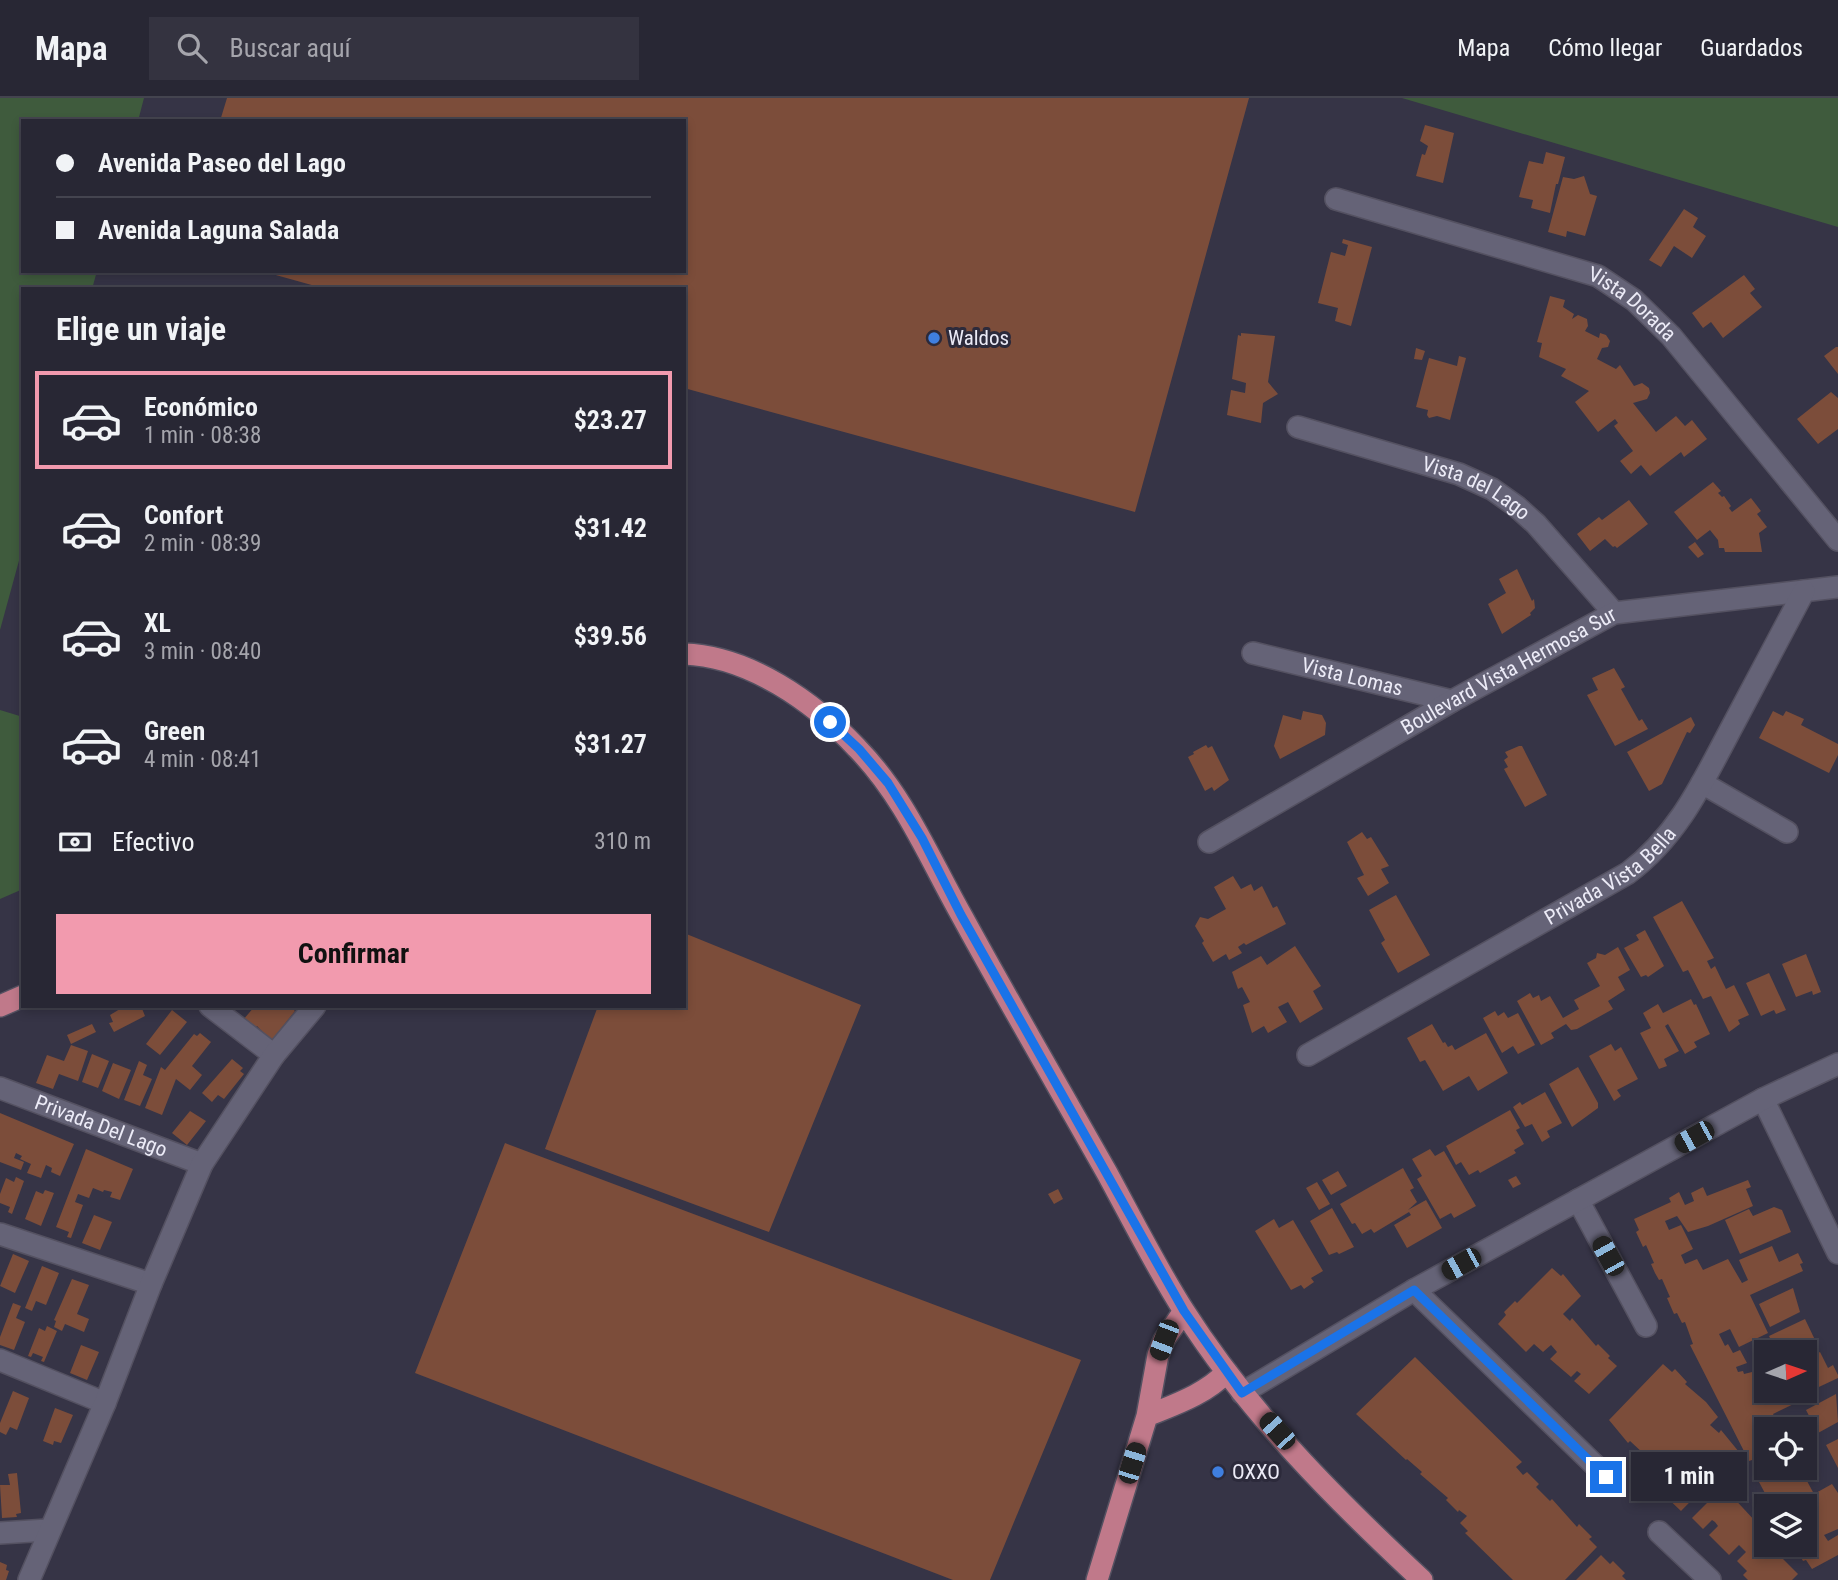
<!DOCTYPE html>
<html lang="es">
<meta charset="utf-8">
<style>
body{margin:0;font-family:"Roboto Condensed",sans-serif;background:#343340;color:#f1f3f6;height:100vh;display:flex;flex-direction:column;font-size:26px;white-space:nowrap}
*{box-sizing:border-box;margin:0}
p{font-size:23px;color:#a5a5ac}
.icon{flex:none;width:38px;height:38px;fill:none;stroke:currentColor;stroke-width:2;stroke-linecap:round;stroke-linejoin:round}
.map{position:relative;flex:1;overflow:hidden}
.details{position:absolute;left:21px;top:189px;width:665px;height:721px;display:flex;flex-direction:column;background:#282734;border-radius:0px;box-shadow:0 4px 10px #0003,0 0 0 2px #44444f}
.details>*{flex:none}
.guide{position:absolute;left:21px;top:21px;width:665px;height:154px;border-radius:0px;box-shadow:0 4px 10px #0003,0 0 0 2px #44444f;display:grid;align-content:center;height:154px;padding:0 35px;background:#282734}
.needle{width:46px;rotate:87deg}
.tools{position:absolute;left:1754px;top:1242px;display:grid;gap:14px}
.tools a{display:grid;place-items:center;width:63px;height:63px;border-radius:0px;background:#282734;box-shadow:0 4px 10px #0003,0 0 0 2px #44444f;font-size:35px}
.end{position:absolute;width:32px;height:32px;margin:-16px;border:9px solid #1a73e8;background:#fff;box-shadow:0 0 0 4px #fff}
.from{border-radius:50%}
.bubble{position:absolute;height:49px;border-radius:0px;background:#282734;box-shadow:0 4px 10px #0003,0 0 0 2px #44444f;font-size:23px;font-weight:700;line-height:49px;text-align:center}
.car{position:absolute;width:21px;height:42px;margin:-21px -10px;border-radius:9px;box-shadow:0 0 5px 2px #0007;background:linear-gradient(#222 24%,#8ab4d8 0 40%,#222 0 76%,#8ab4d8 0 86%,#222 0)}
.guide b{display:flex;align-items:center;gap:24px;height:66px;font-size:26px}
.guide b+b{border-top:2px solid #44444f}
.guide i{width:18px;height:18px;background:#f1f3f6}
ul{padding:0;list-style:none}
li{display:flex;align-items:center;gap:21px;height:98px;margin:0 14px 10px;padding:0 21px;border:4px solid transparent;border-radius:0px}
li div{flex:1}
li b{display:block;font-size:26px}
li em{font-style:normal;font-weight:700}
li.active{border-color:#f29aae}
li>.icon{width:63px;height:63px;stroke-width:1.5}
h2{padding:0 35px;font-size:32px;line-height:84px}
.pay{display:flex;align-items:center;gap:18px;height:77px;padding:0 35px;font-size:26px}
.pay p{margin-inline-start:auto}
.cta{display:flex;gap:14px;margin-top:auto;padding:14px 35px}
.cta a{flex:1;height:80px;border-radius:0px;background:#f29aae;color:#111;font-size:28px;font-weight:700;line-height:80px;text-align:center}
header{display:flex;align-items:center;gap:42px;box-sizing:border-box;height:98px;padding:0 35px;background:#282734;border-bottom:2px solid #44444f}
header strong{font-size:33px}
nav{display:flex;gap:38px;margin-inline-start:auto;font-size:24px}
.search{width:490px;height:63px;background:#343340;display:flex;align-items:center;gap:18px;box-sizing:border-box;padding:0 24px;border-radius:0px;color:#a5a5ac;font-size:26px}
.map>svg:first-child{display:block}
.green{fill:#3f5b3d}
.building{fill:#7c4d3a}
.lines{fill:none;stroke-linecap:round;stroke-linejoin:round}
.minor-casing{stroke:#545161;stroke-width:24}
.major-casing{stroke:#545161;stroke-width:24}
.minor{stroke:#656377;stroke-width:21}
.major{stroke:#c0798a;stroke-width:21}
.route{stroke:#1a73e8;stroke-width:9}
.shop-dot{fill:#3f7fe0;stroke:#2c2a3b;stroke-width:2.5}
.labels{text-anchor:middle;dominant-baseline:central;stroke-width:6;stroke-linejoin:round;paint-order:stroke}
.street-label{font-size:21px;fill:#ecebf7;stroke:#2c2a3b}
.poi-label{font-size:21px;fill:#ecebf7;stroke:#2c2a3b;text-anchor:start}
</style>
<header>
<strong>Mapa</strong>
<div class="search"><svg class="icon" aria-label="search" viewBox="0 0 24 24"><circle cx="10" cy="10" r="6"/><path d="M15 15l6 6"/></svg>Buscar aquí</div>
<nav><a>Mapa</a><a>Cómo llegar</a><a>Guardados</a></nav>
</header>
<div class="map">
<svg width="1838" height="1482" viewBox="0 0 1838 1482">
<rect width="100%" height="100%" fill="#363446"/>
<path class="green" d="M0,0H144L138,23H23V173H97L92,191H23V448L0,532Z
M1402,0H1838V129Z
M0,612L23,619V791L0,801Z"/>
<path class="building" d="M227,0H1249L1135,414L684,290V191H326L265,174L684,173V23H220Z
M1425,27L1454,35L1443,85L1416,78L1422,56L1425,57L1428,48L1420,43Z
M1546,54L1565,59L1558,86H1556L1550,115L1531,110L1533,102L1519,99L1529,63L1543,66Z
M1584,78L1590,96L1597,98L1585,138L1567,133L1566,139L1548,134L1563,79L1574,81Z
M1684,111L1698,120L1693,129L1706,138L1692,160L1674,148L1661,169L1649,162Z
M1343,141L1372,149L1351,228L1335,223L1338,210L1318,205L1331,154L1345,158L1348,147L1342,145Z
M1744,177L1755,191L1750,195L1762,209L1723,240L1711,224L1703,230L1692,215Z
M1550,198L1565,202L1563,209L1574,216L1572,221L1578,217L1587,221L1588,228L1585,233L1599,240L1600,235L1606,237L1610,243L1608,249L1602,250L1597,261L1616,271L1620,267L1634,288L1642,285L1649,290L1650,295L1647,301L1633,305L1656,334L1676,318L1685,328L1692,322L1707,341L1684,359L1681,354L1650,378L1641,367L1631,376L1620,363L1633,353L1614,328L1618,325L1615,321L1598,334L1575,304L1589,293L1561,278L1566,271L1539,259L1542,245L1537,244Z
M1241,235L1275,238L1268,284L1278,296L1263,305L1261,325L1227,317L1231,292L1245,295L1246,285L1232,281L1238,237L1241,238Z
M1836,249H1838V276L1824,258Z
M1416,250L1425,253L1422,262L1414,261Z
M1459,258L1466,260L1450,322L1437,318L1429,320L1427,317L1428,312L1416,309L1429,260L1457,268Z
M1831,294L1838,300V331L1818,346L1797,321Z
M1713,384L1721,393L1718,395L1722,399L1724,398L1731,408L1729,410L1732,414L1751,400L1761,413L1757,416L1767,429L1759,435L1762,454H1725L1724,450H1719L1718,442L1710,432L1697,442L1674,414Z
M1629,402L1648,426L1617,450L1615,448L1613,449L1605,441L1590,453L1577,436L1599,419L1602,422Z
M1695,444L1704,456L1698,460L1688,449Z
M1517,471L1532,503L1534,501L1535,510L1530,515L1531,517L1502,536L1488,506L1506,495L1499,481Z
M1614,570L1625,589L1621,591L1639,623L1642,621L1648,631L1615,648L1587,597L1598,592L1592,580Z
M1303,613L1322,617L1326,625L1325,637L1280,661L1274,648L1283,617L1301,622Z
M1773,613L1783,618L1786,613L1804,621L1801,627L1838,646V657L1829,675L1759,640Z
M1691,619L1695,627L1690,635L1687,634L1662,686L1649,693L1627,654Z
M1206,647L1208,650L1212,648L1229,682L1214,693L1212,689L1205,693L1188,659L1194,656L1193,654Z
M1519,648H1522L1547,697L1525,709L1504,671L1508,669L1504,662L1508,659L1505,654Z
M1362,734L1367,741L1371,739L1389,768L1381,771L1389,785L1368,798L1357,780L1364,777L1347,744Z
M1233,778L1241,791L1251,786L1254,793L1262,788L1273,810L1277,808L1286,826L1246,847L1244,845L1238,849L1242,855L1229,862L1226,856L1213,864L1202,845L1204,843L1195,828L1200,819L1208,821L1226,811L1214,789Z
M1396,797L1430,857L1398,875L1381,845L1385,842L1369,812Z
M1682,803L1714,860L1707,863L1711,871L1715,868L1726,891L1734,887L1749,917L1738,922L1740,926L1729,934L1711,898L1703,901L1688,872L1683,874L1653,819Z
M1645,832L1664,868L1648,879L1646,877L1641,879L1624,850L1639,842L1636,837Z
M684,835L861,907L769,1134L545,1051L598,908H684Z
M1295,848L1321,888L1313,893L1323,911L1300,925L1288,904L1278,909L1287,924L1268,935L1264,928L1252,935L1243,907L1250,904L1242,889L1238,891L1232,874L1261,858L1267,867Z
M1618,849L1630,872L1618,879L1625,892L1608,903L1613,911L1577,931L1571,932L1566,926L1551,935L1554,940L1541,947L1517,903L1530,895L1533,900L1539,897L1541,903L1550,898L1563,920L1579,911L1574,902L1600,888L1587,865L1596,860L1597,855L1605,857Z
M1806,856L1821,894L1813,897L1812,893L1796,899L1782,866Z
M1769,875L1786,912L1776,916L1774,912L1761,918L1746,885Z
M1691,901L1694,907L1696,906L1710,936L1694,944L1697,949L1685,956L1668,926L1665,928L1679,953L1664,961L1667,968L1659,971L1640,935L1651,930L1643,915L1658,906L1663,915Z
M125,908H141L145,918L114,934L109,925L113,924L110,917Z
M255,908H290L295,913L271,943L257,928L254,931L243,922Z
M172,912L187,924L160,957L146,946Z
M1495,913L1498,918L1504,914L1508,920L1518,915L1535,947L1518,956L1513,948L1502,955L1483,920Z
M92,926L96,934L71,946L67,937Z
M1432,926L1443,945L1445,944L1448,949L1452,947L1455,952L1486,935L1508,975L1478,993L1469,978L1443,993L1425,962L1420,964L1407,940Z
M200,935L211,944L192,968L202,977L190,992L176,981L162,1017L145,1010L161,969L165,972L194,936L197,938Z
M1611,946L1615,953L1621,949L1638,981L1617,992L1621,998L1614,1003L1589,958Z
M71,947L88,953L78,983L59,976L53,991L36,985L47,957L64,963Z
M92,956L109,963L98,990L82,984Z
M232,961L243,970L240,973L244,976L224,1001L218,997L212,1004L202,995Z
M139,963L147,967L143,977L152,981L140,1008L124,1002Z
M113,965L131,972L119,1001L102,993Z
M1578,969L1598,1005V1010L1572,1029L1549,986Z
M1545,994L1562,1025L1547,1033L1550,1039L1542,1044L1532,1026L1525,1029L1513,1009L1520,1004L1522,1007Z
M1510,1012L1520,1030L1516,1032L1524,1046L1514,1052L1516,1055L1480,1075L1478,1072L1469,1077L1461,1064L1456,1067L1446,1048Z
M190,1013L206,1023L187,1047L172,1035Z
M0,1015L74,1046L60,1078L51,1074L52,1070L46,1067L41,1080L27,1075L31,1066L20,1061L22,1058L16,1055L14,1060L24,1064L21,1072L0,1064Z
M505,1045L1081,1262L990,1482H953L415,1275Z
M86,1051L133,1071L120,1102L110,1099L112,1094L104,1092L103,1094L93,1090L89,1100L78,1096L75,1104L83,1107L71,1140L67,1139L69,1134L56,1129Z
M1430,1051L1435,1058L1444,1053L1476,1108L1454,1120L1451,1115L1440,1121L1417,1081L1422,1078L1412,1061Z
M1403,1070L1414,1090L1410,1092L1417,1104L1408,1112L1426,1102L1442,1130L1407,1150L1394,1127L1411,1117L1409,1114L1374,1135L1371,1131L1362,1136L1355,1125L1352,1126L1340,1106Z
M1338,1073L1347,1088L1331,1097L1322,1082Z
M1516,1078L1521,1086L1513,1090L1508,1082Z
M16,1079L24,1083L12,1116L8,1114L10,1109L0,1105V1096L6,1080L14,1084Z
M1748,1082L1751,1089L1746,1091L1753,1108L1708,1128L1688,1134L1677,1118L1665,1123L1669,1132L1681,1127L1693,1151L1681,1157L1685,1166L1697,1161L1703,1172L1728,1161L1742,1185L1748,1182L1739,1162L1772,1148L1779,1164L1798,1155L1803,1165L1800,1166L1803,1173L1750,1197L1768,1235L1739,1249L1730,1231L1719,1236L1725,1248L1728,1246L1733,1255L1740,1252L1747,1265L1736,1269L1738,1274L1743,1273L1744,1276L1752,1274L1758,1286L1766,1282V1293H1804V1255H1777L1769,1238L1805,1221L1816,1244L1803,1251L1808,1260L1820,1254L1828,1270L1833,1267L1838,1277V1280L1804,1296L1806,1300L1773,1316L1781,1332H1766V1370H1787L1789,1375L1800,1370L1814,1396L1832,1386L1838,1395V1431L1824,1437L1828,1443L1838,1437V1457L1812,1471L1806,1462L1803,1463L1795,1449L1804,1447V1409H1772L1770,1406L1773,1404L1770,1398L1767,1399L1759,1384L1762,1383L1757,1371L1752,1362L1749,1363L1690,1247L1693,1246L1685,1224L1682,1225L1677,1215L1674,1216L1667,1200L1670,1199L1662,1181L1659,1182L1655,1175L1651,1166L1654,1165L1646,1147L1643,1149L1636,1134L1639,1132L1634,1121L1671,1104L1669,1100L1679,1094L1685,1107L1694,1103L1691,1095L1703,1089L1707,1098Z
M1317,1084L1330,1106L1319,1112L1306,1090Z
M1058,1091L1063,1101L1054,1106L1048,1096Z
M45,1092L54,1095L41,1128L25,1121L36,1093L43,1096Z
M1774,1109L1782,1112L1791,1134L1740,1156L1725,1122L1749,1111L1753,1118Z
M1332,1110L1354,1149L1339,1156L1337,1154L1329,1157L1310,1123Z
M94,1117L112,1124L100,1152L82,1145Z
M1274,1121L1279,1130L1293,1122L1323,1173L1311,1180L1314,1184L1304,1191L1301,1187L1291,1192L1255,1133Z
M13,1156L29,1163L15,1195L0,1188Z
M42,1168L59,1175L46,1207L36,1203L32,1213L25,1210Z
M1552,1170L1561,1178L1563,1176L1581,1198L1563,1216L1570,1223L1572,1220L1596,1248L1598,1246L1610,1258L1608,1260L1617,1268L1589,1296L1574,1283L1581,1276L1577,1273L1571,1279L1550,1261L1557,1254L1551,1247L1543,1254L1534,1246L1526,1254L1498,1226L1506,1217L1504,1214L1515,1203L1517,1205Z
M72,1181L89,1187L77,1216L89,1221L84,1234L65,1226L62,1233L54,1229L56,1223L54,1222Z
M1793,1190L1800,1214L1770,1229L1759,1206Z
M13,1205L21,1208L16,1220L25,1224L14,1252L0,1247V1239Z
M47,1228L57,1233L44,1264L41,1263L43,1259L33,1255L31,1259L28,1258L39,1230L45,1233Z
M81,1247L99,1254L87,1282L70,1275Z
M1415,1259L1522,1364L1516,1369L1523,1377L1527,1374L1539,1386L1536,1389L1550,1403L1552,1401L1577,1429L1579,1426L1592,1439L1589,1441L1597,1449L1565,1482H1513L1465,1435L1468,1433L1460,1425L1467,1418L1459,1412L1458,1414L1446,1402L1448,1400L1420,1376L1422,1374L1407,1361L1406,1362L1356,1316Z
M1663,1266L1672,1274L1675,1271L1687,1284L1685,1286L1706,1304L1718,1319L1710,1327L1719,1335L1721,1332L1739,1354L1681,1413L1661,1394L1663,1391L1655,1382L1663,1374L1657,1369L1655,1371L1642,1358L1644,1356L1630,1343L1628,1345L1609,1322Z
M13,1293L29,1300L17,1332L10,1329L6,1337L0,1334V1325Z
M1836,1296L1838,1324L1818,1335L1806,1312Z
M55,1310L73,1317L61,1345L54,1343L53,1347L43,1343Z
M1838,1341V1370L1826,1347Z
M17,1375L21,1415L16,1416L17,1419L2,1420L0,1387H10L8,1376Z
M1721,1391L1728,1398L1730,1396L1756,1424L1758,1422L1766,1430V1447H1773L1771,1449L1798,1476L1792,1482H1748L1743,1477L1747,1473L1737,1463L1746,1454L1739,1447L1729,1457L1709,1437L1718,1428L1715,1424L1712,1422L1703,1431L1692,1420Z
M1601,1457L1610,1466L1613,1463L1625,1475L1622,1478L1626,1482H1576Z
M0,1464L7,1467L6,1472L9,1473L6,1482H0Z"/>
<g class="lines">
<defs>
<g id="minor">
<path id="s1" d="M1336,101L1598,178L1634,202L1671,238L1838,442"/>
<path id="s2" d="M1298,329L1459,376L1492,391L1516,408L1536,426L1614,515"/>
<path id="s3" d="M1253,555L1452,603"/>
<path d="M1702,685L1787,734"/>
<path id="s4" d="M1209,744L1452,603L1614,515L1838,489"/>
<path d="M210,908L274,957"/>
<path id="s5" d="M1308,957L1628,775C1680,736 1703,683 1733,627C1757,582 1780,538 1804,493"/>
<path id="s6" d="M0,990L202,1066"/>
<path d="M1763,1001L1838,1155"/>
<path d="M1578,1102L1646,1228"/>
<path d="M0,1136L151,1186"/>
<path d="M1414,1192L1607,1379"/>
<path d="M0,1262L105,1305"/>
<path d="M1242,1295L1414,1192L1763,1001L1838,966"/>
<path d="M1659,1434L1710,1482"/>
<path d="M0,1435L48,1432"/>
<path d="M29,1482L105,1305L151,1186L202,1066L274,957L315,908"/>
</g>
<path id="major" d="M684,556C749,558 814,604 857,650C905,699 930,762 963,820C1010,906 1059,990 1107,1075C1132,1121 1156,1169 1184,1213C1249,1315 1335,1401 1422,1482
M0,908L23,898
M1147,1318C1176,1306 1204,1297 1227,1274
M1097,1482L1147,1318L1158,1257L1164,1242L1184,1213"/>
</defs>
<use href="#minor" class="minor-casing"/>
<use href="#major" class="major-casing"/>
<use href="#minor" class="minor"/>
<use href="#major" class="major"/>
</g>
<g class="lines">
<path class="route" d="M830,624L859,651L888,685L922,740L961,817L1184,1213L1242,1295L1414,1192L1606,1379"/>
</g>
<g class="shop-dot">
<circle cx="934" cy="240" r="7"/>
<circle cx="1218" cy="1374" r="7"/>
</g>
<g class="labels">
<g class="street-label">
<text stroke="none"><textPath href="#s1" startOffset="317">Vista Dorada</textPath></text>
<text stroke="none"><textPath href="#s2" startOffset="189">Vista del Lago</textPath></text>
<text stroke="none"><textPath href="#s4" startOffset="345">Boulevard Vista Hermosa Sur</textPath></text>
<text stroke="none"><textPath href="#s3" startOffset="102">Vista Lomas</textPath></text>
<text stroke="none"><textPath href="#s5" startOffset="352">Privada Vista Bella</textPath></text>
<text stroke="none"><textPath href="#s6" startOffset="108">Privada Del Lago</textPath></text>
</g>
<g class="poi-label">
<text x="948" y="240">Waldos</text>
<text x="1232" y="1374">OXXO</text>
</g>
</g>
</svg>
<div class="tools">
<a><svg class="needle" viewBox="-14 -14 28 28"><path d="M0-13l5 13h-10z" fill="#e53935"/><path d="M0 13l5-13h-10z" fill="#a5a5ac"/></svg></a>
<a><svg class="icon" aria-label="locate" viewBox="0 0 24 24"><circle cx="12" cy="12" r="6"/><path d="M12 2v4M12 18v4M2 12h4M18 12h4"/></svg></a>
<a><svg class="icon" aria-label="layers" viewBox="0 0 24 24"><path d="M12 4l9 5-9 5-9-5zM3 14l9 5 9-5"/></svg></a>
</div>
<i class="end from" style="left:830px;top:624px"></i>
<i class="end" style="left:1606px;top:1379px"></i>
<div class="bubble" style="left:1631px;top:1354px;width:116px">1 min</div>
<i class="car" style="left:1694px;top:1039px;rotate:241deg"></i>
<i class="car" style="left:1608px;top:1158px;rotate:331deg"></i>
<i class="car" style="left:1461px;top:1166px;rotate:241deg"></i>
<i class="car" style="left:1164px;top:1242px;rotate:201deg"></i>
<i class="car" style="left:1277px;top:1333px;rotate:318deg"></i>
<i class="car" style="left:1132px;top:1365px;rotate:17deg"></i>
<div class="guide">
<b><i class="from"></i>Avenida Paseo del Lago</b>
<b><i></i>Avenida Laguna Salada</b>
</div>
<section class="details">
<h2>Elige un viaje</h2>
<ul>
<li class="active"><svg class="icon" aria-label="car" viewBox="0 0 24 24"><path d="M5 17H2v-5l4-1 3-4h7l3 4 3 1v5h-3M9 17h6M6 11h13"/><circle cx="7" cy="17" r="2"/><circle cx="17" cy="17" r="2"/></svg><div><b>Económico</b><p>1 min · 08:38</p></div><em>$23.27</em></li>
<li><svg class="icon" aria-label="car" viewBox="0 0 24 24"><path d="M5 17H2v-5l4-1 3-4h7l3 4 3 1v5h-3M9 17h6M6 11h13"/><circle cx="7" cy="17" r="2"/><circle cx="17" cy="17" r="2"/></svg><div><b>Confort</b><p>2 min · 08:39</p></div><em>$31.42</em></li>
<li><svg class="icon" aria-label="car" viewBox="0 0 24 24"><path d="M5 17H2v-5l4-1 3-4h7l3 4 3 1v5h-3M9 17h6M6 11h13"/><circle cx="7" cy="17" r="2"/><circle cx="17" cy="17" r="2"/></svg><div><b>XL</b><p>3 min · 08:40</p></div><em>$39.56</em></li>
<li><svg class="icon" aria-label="car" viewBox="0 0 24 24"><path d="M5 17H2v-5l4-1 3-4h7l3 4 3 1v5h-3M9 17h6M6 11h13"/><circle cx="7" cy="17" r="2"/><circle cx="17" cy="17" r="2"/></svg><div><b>Green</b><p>4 min · 08:41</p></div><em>$31.27</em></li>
</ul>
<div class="pay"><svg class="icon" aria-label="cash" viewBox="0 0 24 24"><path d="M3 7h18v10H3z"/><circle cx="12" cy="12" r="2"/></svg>Efectivo<p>310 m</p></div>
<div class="cta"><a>Confirmar</a></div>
</section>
</div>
